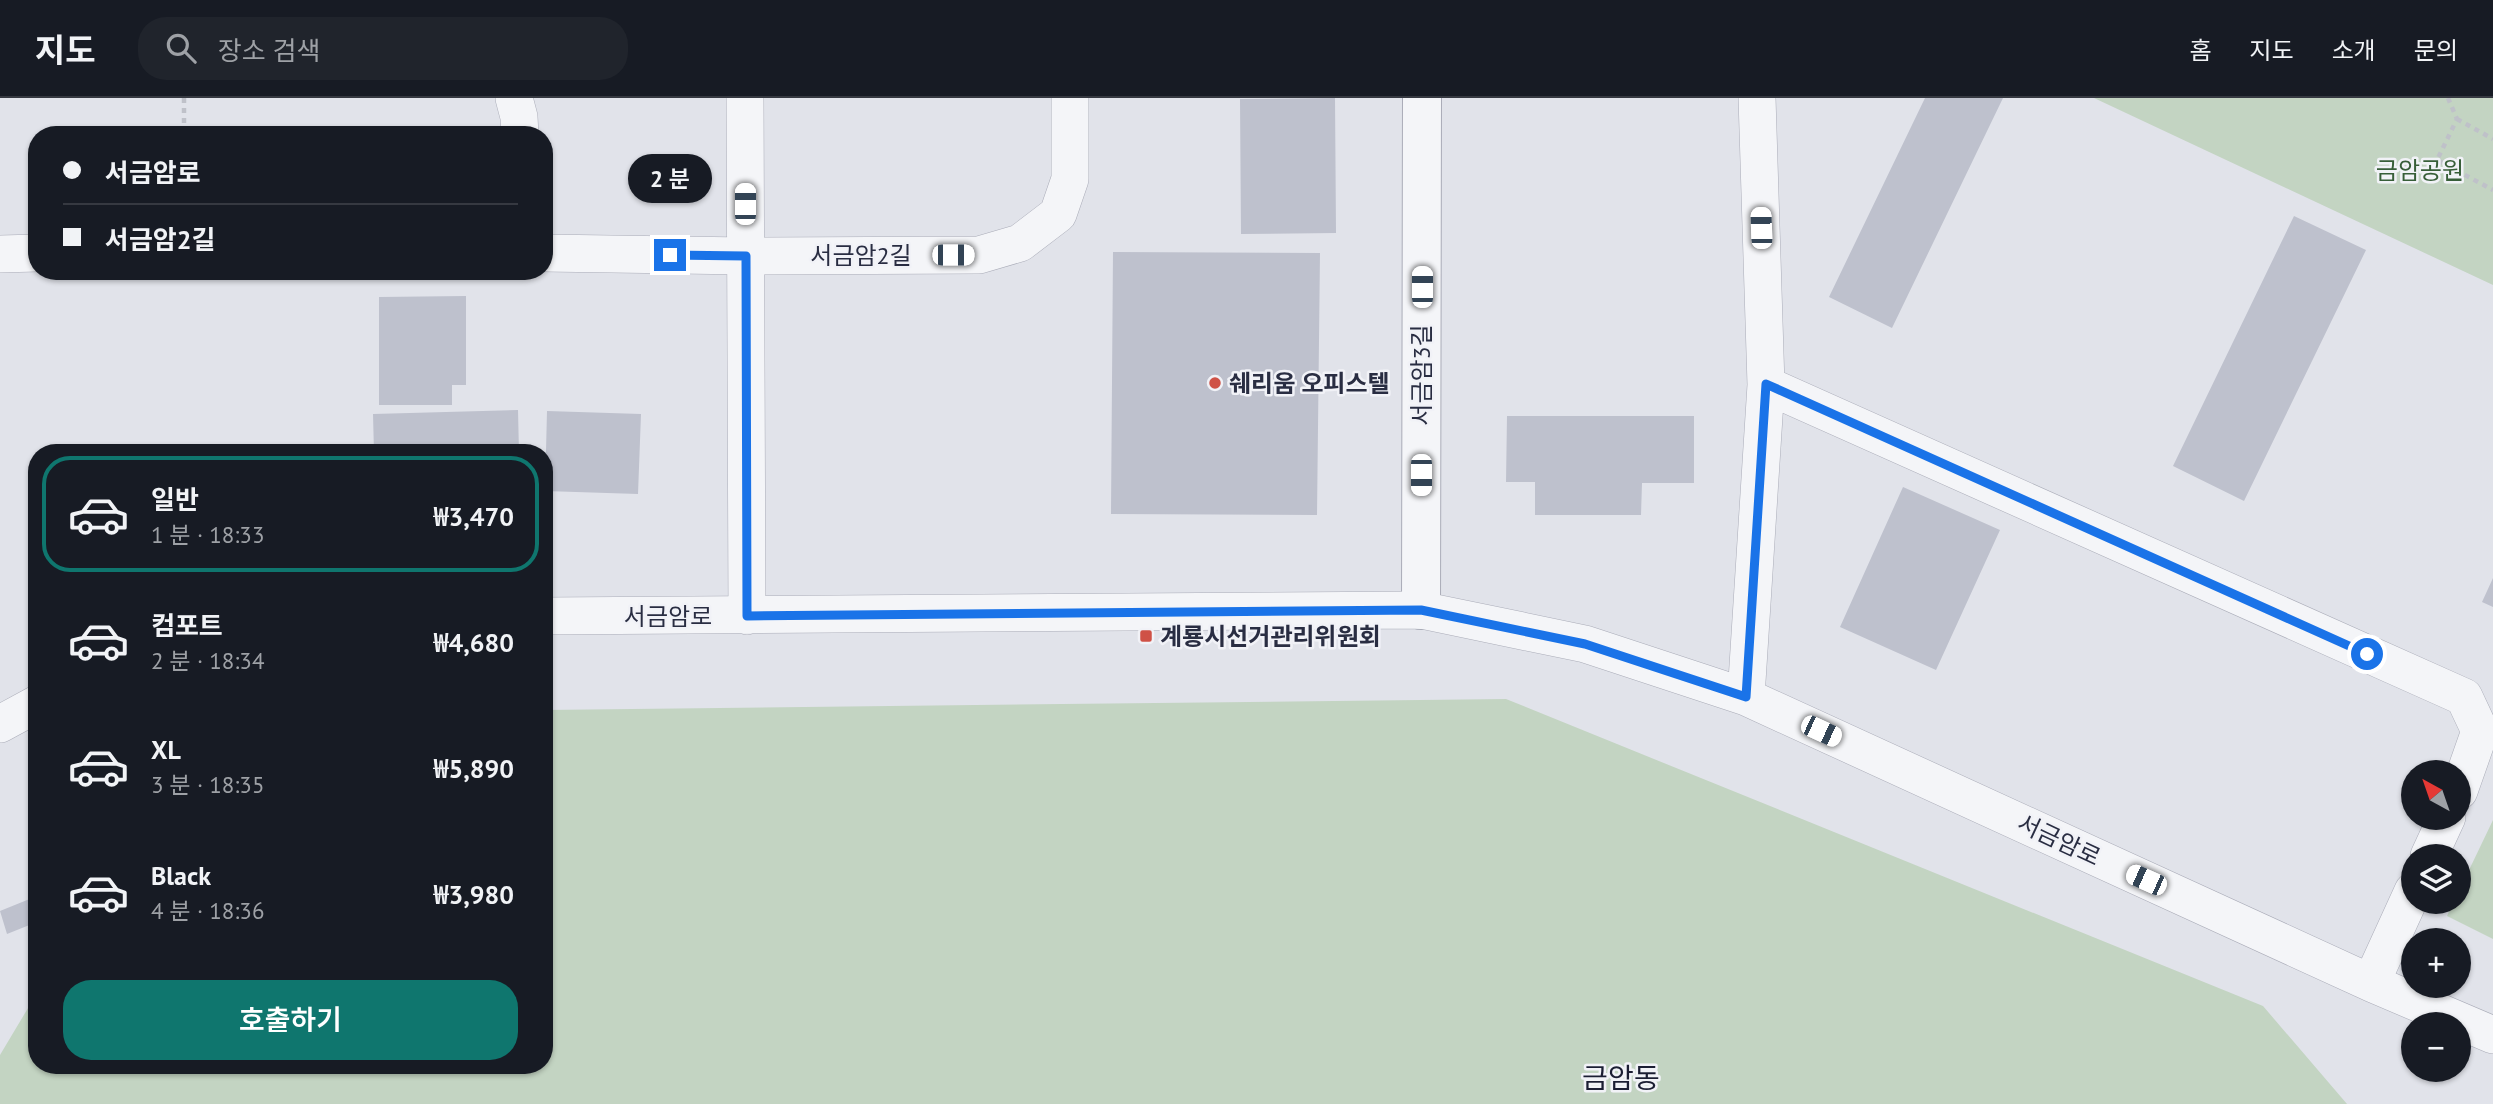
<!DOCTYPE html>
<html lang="ko">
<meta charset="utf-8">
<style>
body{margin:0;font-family:"PT Sans","Noto Sans KR",sans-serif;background:#20242c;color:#f1f3f6;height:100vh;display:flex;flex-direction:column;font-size:26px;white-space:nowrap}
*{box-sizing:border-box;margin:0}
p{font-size:23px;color:#9ea1a6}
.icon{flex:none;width:38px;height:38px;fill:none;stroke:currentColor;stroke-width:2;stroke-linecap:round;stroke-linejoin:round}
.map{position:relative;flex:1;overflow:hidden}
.sheet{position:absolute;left:28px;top:346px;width:525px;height:630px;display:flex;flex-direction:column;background:#171b24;border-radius:28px;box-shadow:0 2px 5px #0004}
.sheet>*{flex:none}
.banner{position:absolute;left:28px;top:28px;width:525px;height:154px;border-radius:28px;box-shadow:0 2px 5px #0004;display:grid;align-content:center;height:154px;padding:0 35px;background:#171b24}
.needle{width:46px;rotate:320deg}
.fabs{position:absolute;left:2401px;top:662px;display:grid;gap:14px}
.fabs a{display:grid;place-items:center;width:70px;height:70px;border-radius:50%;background:#171b24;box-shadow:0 2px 5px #0004;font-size:35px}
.end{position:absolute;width:32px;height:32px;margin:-16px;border:9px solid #1a73e8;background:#fff;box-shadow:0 0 0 4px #fff}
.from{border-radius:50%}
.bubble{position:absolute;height:49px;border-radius:24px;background:#171b24;box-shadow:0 2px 5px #0004;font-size:23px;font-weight:600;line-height:49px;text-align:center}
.car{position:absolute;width:21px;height:42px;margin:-21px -10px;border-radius:9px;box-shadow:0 0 5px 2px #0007;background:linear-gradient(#fff 24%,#345 0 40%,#fff 0 76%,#345 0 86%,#fff 0)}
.banner b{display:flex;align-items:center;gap:24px;height:66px;font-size:26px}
.banner b+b{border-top:2px solid #363941}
.banner i{width:18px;height:18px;background:#f1f3f6}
ul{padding:12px 0 0;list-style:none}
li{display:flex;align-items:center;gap:21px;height:116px;margin:0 14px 10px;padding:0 21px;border:4px solid transparent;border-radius:28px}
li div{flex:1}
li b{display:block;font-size:26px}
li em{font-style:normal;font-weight:600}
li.active{border-color:#0f766e}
li>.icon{width:63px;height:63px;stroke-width:1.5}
.cta{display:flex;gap:14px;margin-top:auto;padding:14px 35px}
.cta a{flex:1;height:80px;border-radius:28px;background:#0f766e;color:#fff;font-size:28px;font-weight:600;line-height:80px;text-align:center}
header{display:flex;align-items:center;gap:42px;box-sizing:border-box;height:98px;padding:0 35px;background:#171b24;border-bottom:2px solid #363941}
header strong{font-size:33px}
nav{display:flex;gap:38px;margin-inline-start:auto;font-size:24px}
.search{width:490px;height:63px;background:#20242c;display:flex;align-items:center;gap:18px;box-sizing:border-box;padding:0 24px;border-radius:28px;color:#9ea1a6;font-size:26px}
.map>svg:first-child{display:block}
.green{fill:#c3d4c2}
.building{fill:#bec1cd}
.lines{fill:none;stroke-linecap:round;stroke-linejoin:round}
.minor-casing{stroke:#aaacb8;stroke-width:38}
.tertiary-casing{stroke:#aaacb8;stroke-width:40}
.path{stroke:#bfc1c9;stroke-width:4.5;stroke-dasharray:5 5;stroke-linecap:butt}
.minor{stroke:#f4f5f8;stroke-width:37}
.tertiary{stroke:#f4f5f8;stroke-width:38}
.route{stroke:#1a73e8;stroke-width:9}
.poi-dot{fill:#cf5146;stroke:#f1f2f7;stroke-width:2.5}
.labels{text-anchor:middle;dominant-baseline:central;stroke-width:5;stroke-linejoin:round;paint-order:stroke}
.park-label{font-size:24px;fill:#375e38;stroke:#f1f2f7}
.street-label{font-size:24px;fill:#292d42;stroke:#f1f2f7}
.poi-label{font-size:24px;font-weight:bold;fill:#292d42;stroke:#f1f2f7;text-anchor:start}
.quarter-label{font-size:28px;fill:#1b1e33;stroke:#f1f2f7}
</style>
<header>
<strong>지도</strong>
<div class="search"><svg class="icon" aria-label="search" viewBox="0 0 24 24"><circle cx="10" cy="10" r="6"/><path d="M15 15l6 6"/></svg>장소 검색</div>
<nav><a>홈</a><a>지도</a><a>소개</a><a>문의</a></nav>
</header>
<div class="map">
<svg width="2493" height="1006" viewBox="0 0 2493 1006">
<rect width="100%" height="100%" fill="#e1e3ea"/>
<path class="green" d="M2094,0H2493V187Z
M1506,601L2263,908L2347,1006H0V957L37,895V968H544V612Z
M2493,722V841L2447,818L2454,803H2459V793Z"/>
<path class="building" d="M1335,0L1336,135L1241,136L1240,1Z
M1925,0H2003L1892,230L1829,199Z
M2294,118L2366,152L2244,403L2173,368Z
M1113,154L1320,155L1317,417L1111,416Z
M466,198V287H452V307H379V199Z
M518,312L519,355H374L373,316Z
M547,313L641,316L638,396L545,393Z
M1507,318H1694V385H1642L1641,417H1535V384H1506Z
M1903,389L2000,432L1936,572L1840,529Z
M2493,480V509L2482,504Z
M37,798V824L7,836L0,813Z"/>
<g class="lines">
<defs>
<path id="minor" d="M514,0L519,19L520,37
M745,0L747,518
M544,155L746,158L979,157L1020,145L1058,116L1070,81V0
M0,156L37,155
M1766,287L2464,599L2480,633L2459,693
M544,518L1421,512L1585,546L1746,599L2371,885L2493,937
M1746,599L1766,287L1757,0
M0,626L37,606
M2429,758L2447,719
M2371,885L2413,793"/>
<path id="tertiary" d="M1421,512L1422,0"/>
</defs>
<use href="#minor" class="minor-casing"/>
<use href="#tertiary" class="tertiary-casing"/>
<path class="path" d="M184,0V37
M2448,0L2457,21L2437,62L2493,92
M2457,21L2493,41"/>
<use href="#minor" class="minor"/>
<use href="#tertiary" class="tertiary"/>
</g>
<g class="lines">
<path class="route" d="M670,157L746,158L747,518L1421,512L1585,546L1746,599L1766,286L2367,556"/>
</g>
<g class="poi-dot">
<circle cx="1215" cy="285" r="7"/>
<rect x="1139" y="531" width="14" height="14" rx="3.5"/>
</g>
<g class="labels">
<g class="park-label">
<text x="2420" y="72">금암공원</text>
</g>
<g class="street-label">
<text x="861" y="157">서금암2길</text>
<text transform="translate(1421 277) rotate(-90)">서금암3길</text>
<text x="668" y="518">서금암로</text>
<text transform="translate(2059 742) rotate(25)">서금암로</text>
</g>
<g class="poi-label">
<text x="1229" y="285">쉐리움 오피스텔</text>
<text x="1160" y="538">계룡시선거관리위원회</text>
</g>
<g class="quarter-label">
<text x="1621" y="979">금암동</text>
</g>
</g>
</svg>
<div class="fabs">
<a><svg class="needle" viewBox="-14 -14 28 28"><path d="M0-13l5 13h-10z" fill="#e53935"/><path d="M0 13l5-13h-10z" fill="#9ea1a6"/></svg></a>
<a><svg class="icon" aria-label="layers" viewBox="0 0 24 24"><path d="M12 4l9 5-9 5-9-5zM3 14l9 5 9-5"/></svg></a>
<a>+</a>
<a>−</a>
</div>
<i class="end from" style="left:2367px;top:556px"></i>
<i class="end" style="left:670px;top:157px"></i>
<div class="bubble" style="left:628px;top:56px;width:84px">2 분</div>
<i class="car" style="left:745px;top:106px;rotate:0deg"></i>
<i class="car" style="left:1761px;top:130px;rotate:358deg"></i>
<i class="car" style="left:953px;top:157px;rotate:90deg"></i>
<i class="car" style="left:1422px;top:189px;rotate:0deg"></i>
<i class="car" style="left:1421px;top:377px;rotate:180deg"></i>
<i class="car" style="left:1821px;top:633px;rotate:115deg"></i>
<i class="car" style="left:2146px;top:782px;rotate:294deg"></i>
<div class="banner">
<b><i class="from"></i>서금암로</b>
<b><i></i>서금암2길</b>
</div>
<section class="sheet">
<ul>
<li class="active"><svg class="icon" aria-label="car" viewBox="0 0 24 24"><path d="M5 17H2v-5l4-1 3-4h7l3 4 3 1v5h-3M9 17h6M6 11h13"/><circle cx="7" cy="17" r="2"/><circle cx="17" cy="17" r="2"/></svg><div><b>일반</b><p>1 분 · 18:33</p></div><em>₩3,470</em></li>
<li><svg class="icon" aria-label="car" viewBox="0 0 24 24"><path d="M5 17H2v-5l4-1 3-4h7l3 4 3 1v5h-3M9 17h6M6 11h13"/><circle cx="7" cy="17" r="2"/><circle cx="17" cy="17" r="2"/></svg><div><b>컴포트</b><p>2 분 · 18:34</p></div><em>₩4,680</em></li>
<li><svg class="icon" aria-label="car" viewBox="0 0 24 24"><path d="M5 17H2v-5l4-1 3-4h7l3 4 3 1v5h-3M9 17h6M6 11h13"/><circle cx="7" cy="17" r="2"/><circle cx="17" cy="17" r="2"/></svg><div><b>XL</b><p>3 분 · 18:35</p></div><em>₩5,890</em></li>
<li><svg class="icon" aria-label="car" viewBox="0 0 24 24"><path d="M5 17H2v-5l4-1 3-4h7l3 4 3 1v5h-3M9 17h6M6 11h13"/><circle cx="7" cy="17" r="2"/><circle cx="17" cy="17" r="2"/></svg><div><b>Black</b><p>4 분 · 18:36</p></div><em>₩3,980</em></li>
</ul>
<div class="cta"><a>호출하기</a></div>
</section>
</div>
